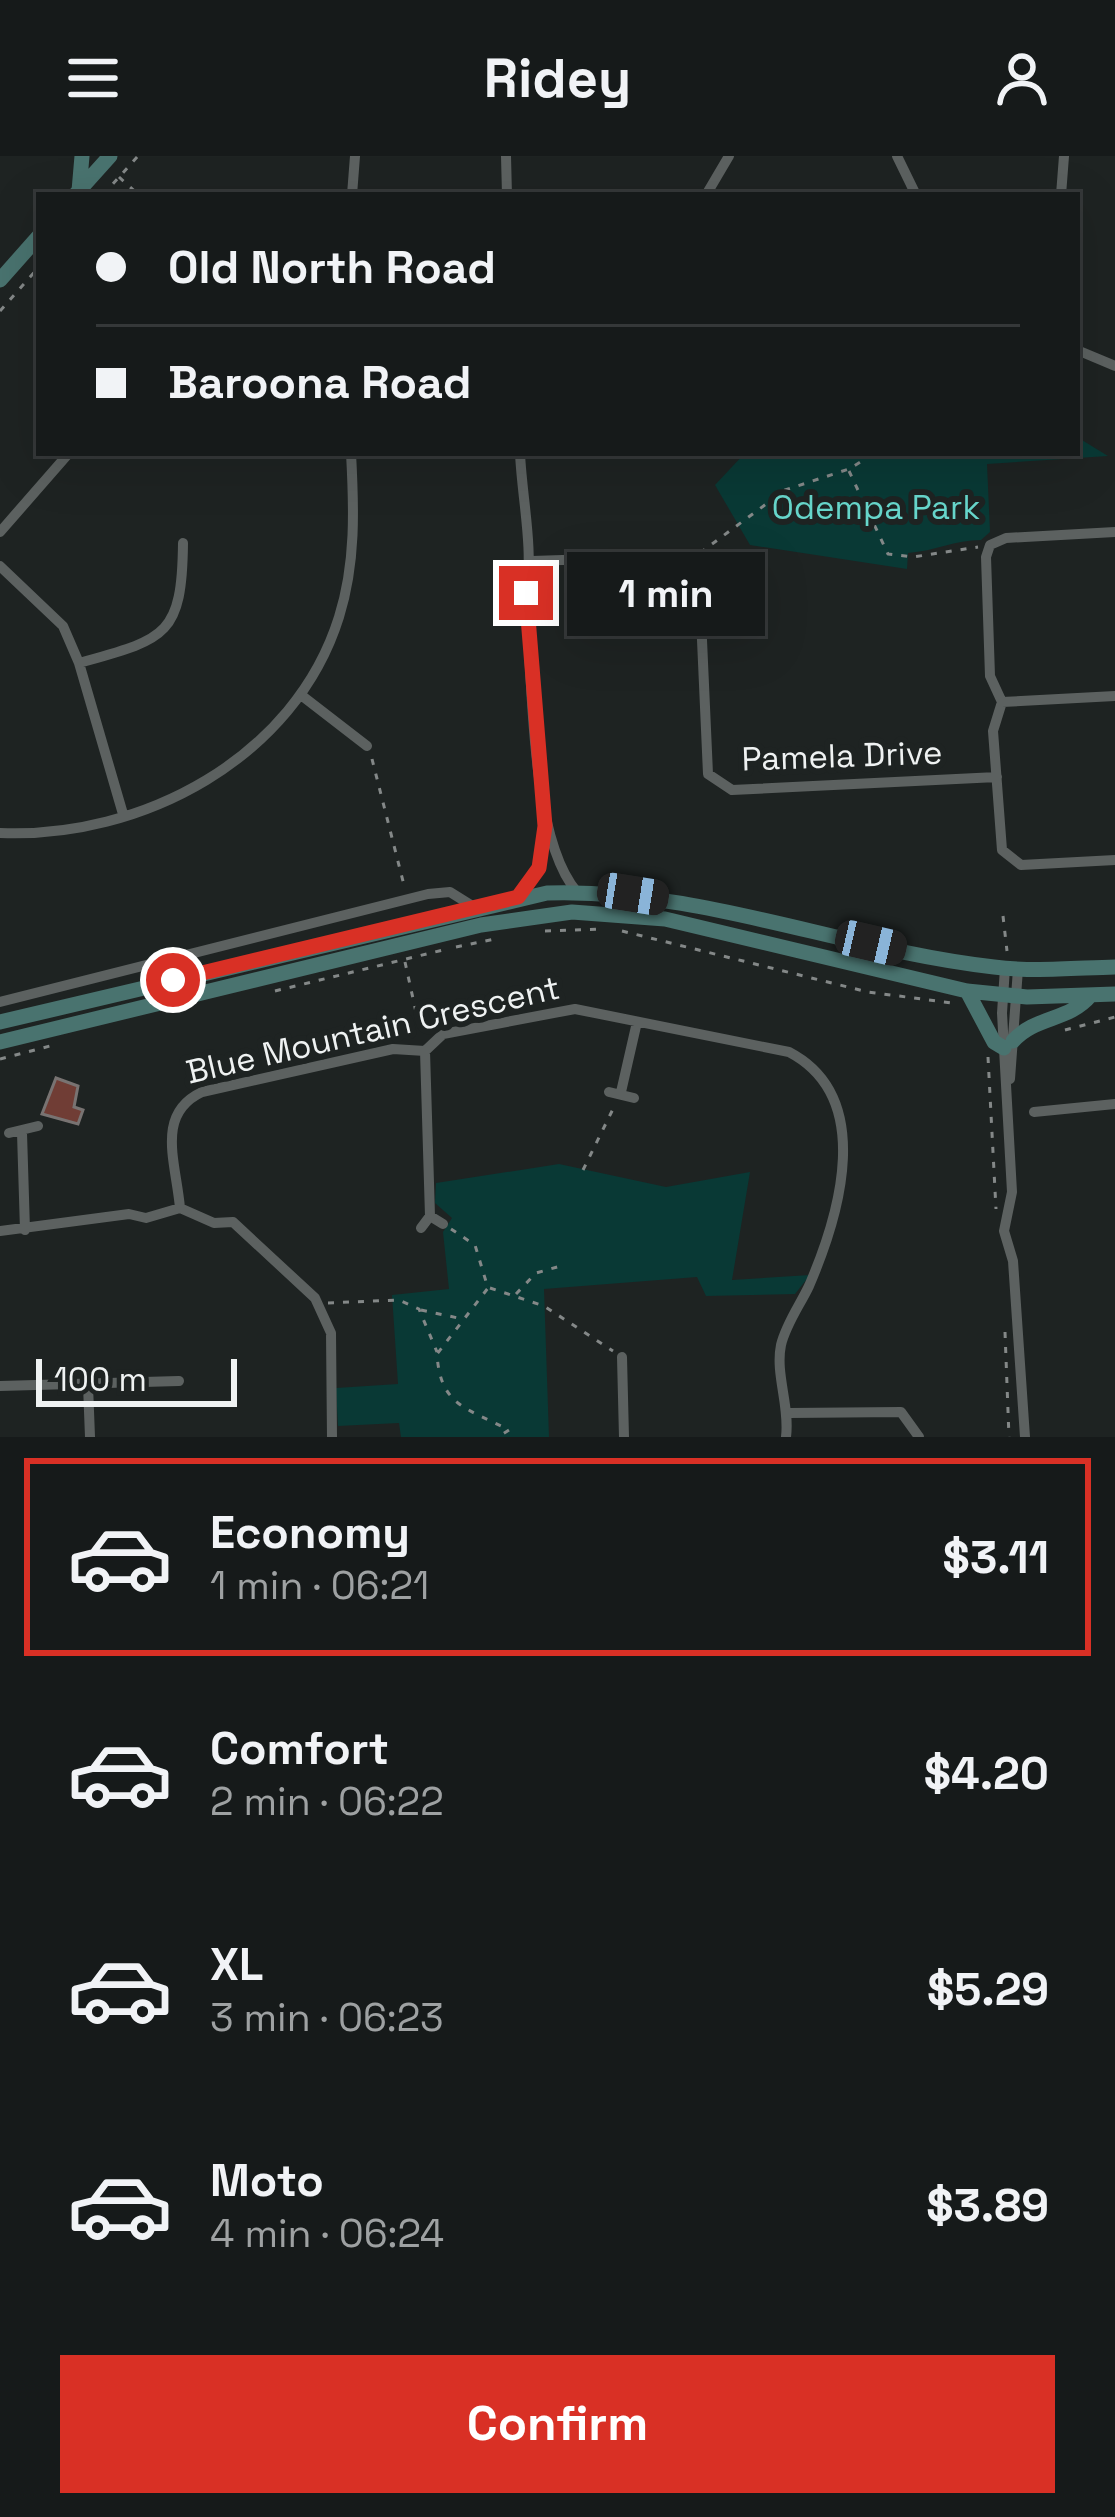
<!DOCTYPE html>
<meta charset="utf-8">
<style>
body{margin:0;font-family:"Space Grotesk",sans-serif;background:#1f2323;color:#f1f3f6;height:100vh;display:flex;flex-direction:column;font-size:45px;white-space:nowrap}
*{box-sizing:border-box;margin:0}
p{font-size:39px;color:#9ea1a2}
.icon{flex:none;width:66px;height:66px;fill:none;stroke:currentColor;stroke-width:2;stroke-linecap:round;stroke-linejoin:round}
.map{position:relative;height:1281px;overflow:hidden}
.panel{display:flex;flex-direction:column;background:#161a1a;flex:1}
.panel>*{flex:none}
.banner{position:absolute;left:36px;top:36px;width:1044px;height:264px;border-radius:0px;box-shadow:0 12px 48px #0002,0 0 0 3px #353839;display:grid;align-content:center;height:264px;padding:0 60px;background:#161a1a}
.scale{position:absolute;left:36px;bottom:30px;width:201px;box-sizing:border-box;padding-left:12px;border:6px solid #eff2f2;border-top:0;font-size:33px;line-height:42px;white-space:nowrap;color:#eff2f2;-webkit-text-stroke:9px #1e2322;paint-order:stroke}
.end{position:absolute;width:54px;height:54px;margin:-27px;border:15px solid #d93025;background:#fff;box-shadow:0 0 0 6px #fff}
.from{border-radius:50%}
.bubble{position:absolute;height:84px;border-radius:0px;background:#161a1a;box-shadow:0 12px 48px #0002,0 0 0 3px #353839;font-size:39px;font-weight:800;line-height:84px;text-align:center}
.car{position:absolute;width:36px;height:72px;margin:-36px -18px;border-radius:15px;box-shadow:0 0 9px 3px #0007;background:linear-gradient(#222 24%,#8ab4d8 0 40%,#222 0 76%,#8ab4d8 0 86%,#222 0)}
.banner b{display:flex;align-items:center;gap:42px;height:114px;font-size:45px}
.banner b+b{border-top:3px solid #353839}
.banner i{width:30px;height:30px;background:#f1f3f6}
ul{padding:21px 0 0;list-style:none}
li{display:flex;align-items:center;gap:36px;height:198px;margin:0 24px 18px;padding:0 36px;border:6px solid transparent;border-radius:0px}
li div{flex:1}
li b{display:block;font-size:45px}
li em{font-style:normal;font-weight:800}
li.selected{border-color:#d93025}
li>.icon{width:108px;height:108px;stroke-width:1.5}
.action{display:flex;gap:24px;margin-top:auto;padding:24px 60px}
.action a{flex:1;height:138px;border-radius:0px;background:#d93025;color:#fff;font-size:48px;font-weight:800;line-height:138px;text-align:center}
header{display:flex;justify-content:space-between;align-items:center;height:156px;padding:0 60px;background:#161a1a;font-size:54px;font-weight:800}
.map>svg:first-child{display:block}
.green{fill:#093935}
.building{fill:#703d35;stroke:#787372;stroke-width:3}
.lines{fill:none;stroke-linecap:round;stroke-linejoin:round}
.path{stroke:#848888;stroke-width:3;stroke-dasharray:6 9;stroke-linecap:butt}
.street{stroke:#5c6160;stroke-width:10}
.secondary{stroke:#49736f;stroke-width:15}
.route{stroke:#d93025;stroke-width:15}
.labels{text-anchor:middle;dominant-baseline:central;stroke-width:12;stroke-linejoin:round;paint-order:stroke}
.park-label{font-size:33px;fill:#67d6cb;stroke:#1e2322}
.street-label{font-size:33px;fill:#eff2f2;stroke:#1e2322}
</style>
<header><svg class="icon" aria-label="menu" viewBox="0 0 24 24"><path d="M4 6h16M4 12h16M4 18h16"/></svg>Ridey<svg class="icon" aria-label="person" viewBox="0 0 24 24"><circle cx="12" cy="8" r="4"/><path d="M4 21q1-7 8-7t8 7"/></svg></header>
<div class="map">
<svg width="1115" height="1281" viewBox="0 0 1115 1281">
<rect width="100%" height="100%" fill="#1e2322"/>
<path class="green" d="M1077,281L1108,300L987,308L990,376L981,384C955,384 935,395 908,397L907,413L750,389L715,329L745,297H1077Z
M559,1008L666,1031L750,1016L732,1124L810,1119L795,1138L706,1140L697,1121L544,1133L549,1281H401L399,1267L338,1270L336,1232L398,1228L392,1139L449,1133L443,1076L452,1062L435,1047L436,1027Z"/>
<path class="building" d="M56,922L78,930L74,951L83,954L78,968L42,958Z"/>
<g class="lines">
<path class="path" d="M119,21L139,39
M103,39L138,0
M0,155L39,111
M849,315L888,398L913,401L978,391
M700,397L785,334L849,313L875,297
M372,603L405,733
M1003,760L1007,795
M545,775L601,773
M622,775L868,836L952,847
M456,791L500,782
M405,806L421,879
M275,835L447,793
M1065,874L1115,861
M988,901L996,1053
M0,903L50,890
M583,1014L614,951
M451,1073L475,1089L488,1132L437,1198C440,1250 467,1252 509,1274L498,1281
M490,1132L544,1150L613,1195
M516,1138L536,1117L564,1109
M328,1147L399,1144L419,1153L437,1196
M421,1154L458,1162
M1005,1176L1009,1281"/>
<path class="street" d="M506,0L507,39
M897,0L916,39
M352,39L355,0
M706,39L729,0
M1061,39L1064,0
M1077,194L1115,210
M520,297C522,343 534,393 526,438C532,514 529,681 577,736
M0,376L69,297
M1115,376L1006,382L990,389L986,401L990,520L1002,546L993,575L1002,694L1021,709L1115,704
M532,405L685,400L699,417L708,618L732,634L997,621
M0,410L63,470L79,507L123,658
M79,507C165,483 182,481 183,387
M301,539L367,590
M1002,546L1115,540
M0,677C142,683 295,602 339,461C356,407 354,352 351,297
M518,741L539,712L545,673
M1005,812L1002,857L1012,1036L1004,1075L1013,1105L1025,1281
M0,846L428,738L450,736L474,751
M425,895L430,1060
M1010,923L1018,813
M609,936L634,942
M621,936L637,866
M1034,956L1115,948
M9,977L38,970
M22,977L25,1074
M180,1052C176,1006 155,958 202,936L393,893L425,895L443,878L575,853L789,896C875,941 840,1058 809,1130C800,1149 786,1168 781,1189C775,1218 790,1250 786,1281
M421,1072L430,1060L443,1068
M0,1075L129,1058L146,1062L180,1052L214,1067L233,1066L315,1142L331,1177L332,1281
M622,1201L624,1281
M88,1229L90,1281
M0,1230L179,1225
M789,1257L901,1256L919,1281"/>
<path class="secondary" d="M79,35L82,0
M75,39L110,0
M0,124L39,80
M967,835L994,886L1004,892
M0,866L547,737C700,732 843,794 994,811C1034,816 1075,812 1115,811
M1013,885C1035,860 1069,865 1090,840
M0,886L481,769L572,756L665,763L967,835L1027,841L1115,838"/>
</g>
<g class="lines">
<path class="route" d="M173,824L518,741L539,712L545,670L526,437"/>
</g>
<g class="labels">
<g class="park-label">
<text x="876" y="352">Odempa Park</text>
</g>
<g class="street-label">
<text transform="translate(842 600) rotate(-2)">Pamela Drive</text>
<text transform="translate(373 874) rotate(-13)">Blue Mountain Crescent</text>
</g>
</g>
</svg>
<div class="scale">100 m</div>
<i class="end from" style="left:173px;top:824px"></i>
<i class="end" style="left:526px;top:437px"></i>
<div class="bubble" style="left:567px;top:396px;width:198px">1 min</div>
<i class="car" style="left:633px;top:738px;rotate:99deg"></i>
<i class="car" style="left:871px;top:787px;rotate:103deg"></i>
<div class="banner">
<b><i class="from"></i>Old North Road</b>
<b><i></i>Baroona Road</b>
</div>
</div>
<section class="panel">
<ul>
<li class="selected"><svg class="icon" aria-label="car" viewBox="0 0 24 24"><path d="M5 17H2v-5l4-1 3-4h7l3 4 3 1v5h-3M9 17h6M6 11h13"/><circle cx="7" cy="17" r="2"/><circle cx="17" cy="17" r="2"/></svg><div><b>Economy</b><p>1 min · 06:21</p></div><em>$3.11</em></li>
<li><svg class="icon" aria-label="car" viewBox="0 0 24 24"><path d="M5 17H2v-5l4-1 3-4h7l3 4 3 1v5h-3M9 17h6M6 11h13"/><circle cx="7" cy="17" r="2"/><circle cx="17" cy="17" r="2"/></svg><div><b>Comfort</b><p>2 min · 06:22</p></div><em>$4.20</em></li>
<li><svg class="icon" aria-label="car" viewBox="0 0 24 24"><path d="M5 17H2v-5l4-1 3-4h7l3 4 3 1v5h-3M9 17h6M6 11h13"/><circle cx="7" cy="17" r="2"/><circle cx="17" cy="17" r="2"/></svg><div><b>XL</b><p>3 min · 06:23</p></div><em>$5.29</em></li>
<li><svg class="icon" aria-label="car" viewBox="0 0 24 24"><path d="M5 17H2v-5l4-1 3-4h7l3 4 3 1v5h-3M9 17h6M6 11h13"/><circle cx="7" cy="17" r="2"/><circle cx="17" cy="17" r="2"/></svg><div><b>Moto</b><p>4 min · 06:24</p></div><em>$3.89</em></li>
</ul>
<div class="action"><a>Confirm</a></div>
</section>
